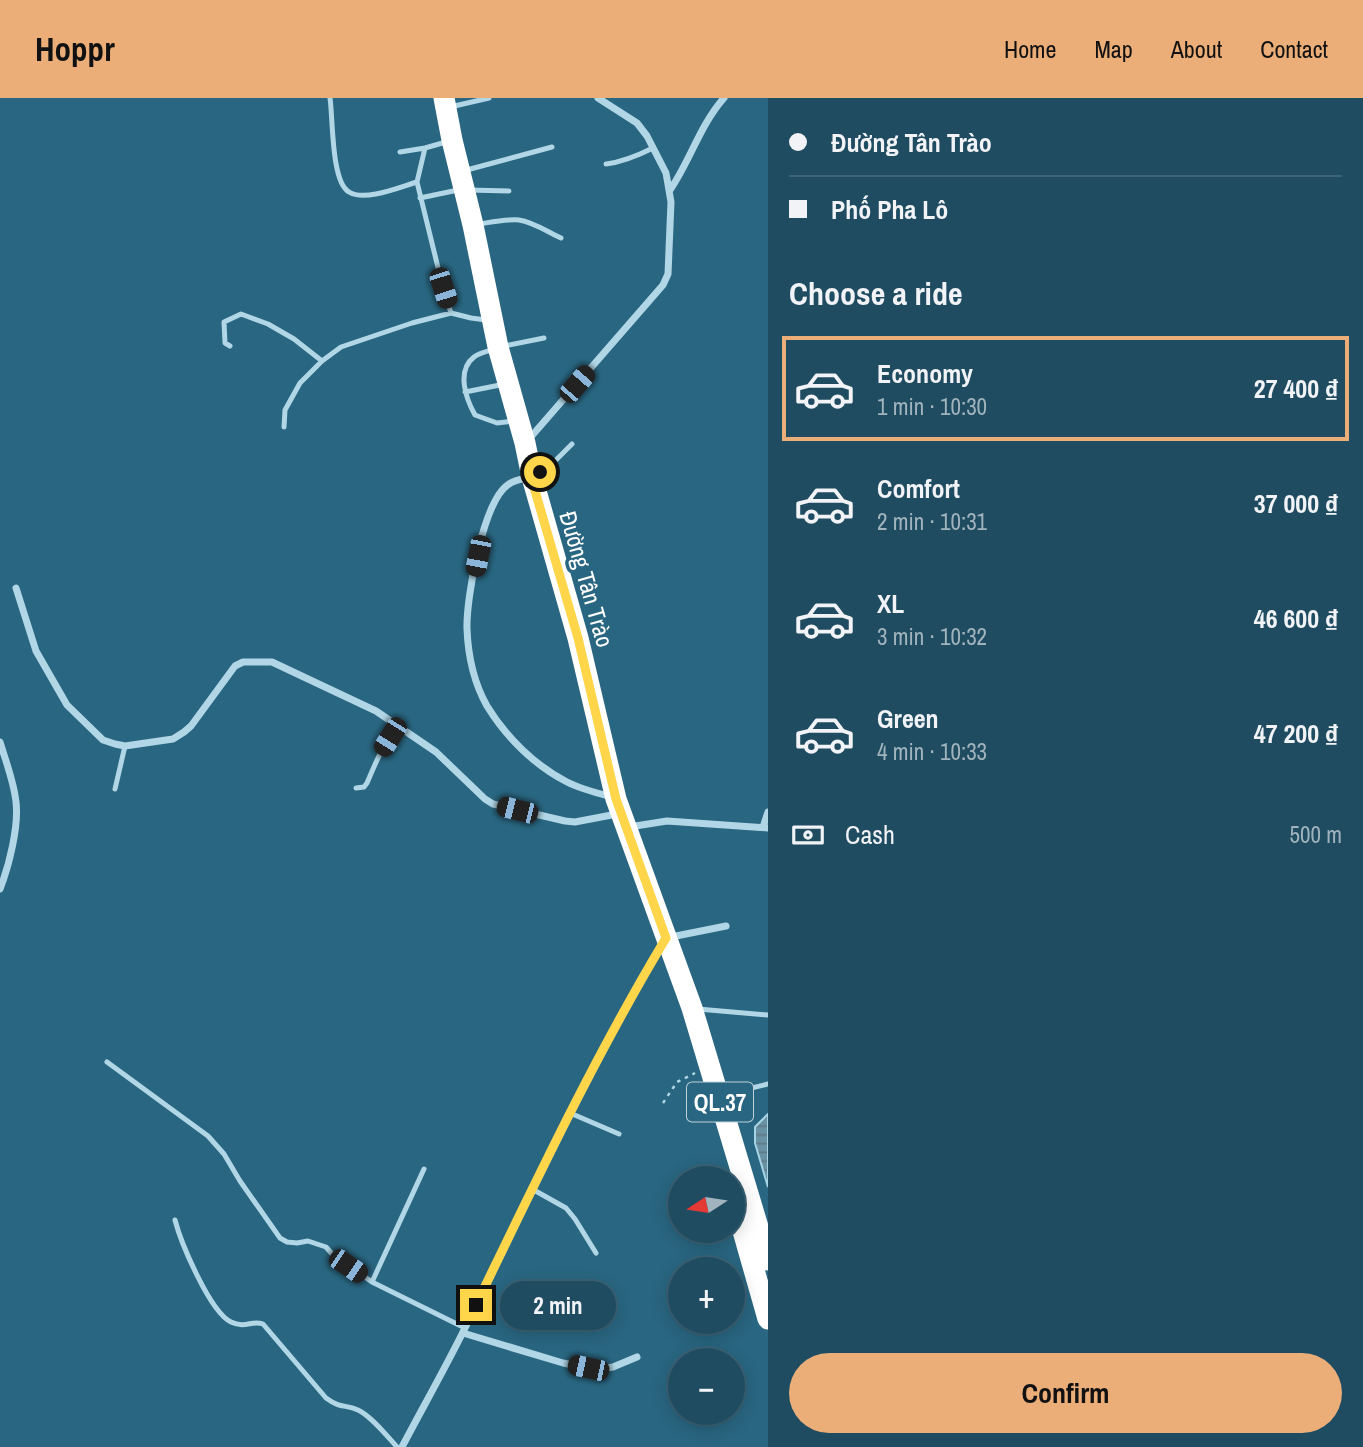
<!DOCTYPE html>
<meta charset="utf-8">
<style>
body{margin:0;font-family:"Archivo Narrow",sans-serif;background:#275367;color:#f1f3f6;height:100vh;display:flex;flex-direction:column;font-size:26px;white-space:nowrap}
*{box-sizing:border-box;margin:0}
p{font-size:23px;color:#a1b4bd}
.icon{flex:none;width:38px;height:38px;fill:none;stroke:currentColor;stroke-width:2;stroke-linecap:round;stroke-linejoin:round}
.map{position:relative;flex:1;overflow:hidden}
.details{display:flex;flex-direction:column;background:#1f4c61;width:595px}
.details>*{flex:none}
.hud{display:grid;align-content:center;height:154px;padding:0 21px;background:#1f4c61}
.needle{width:46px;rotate:258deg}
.buttons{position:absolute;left:668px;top:1068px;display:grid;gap:14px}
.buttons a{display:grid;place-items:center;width:77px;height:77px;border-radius:50%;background:#1f4c61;box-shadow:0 4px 18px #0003,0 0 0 2px #3c6376;font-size:35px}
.end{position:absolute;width:32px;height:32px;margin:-16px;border:9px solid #ffd54a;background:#111;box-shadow:0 0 0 4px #111}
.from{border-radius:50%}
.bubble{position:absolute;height:49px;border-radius:24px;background:#1f4c61;box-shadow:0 4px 18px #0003,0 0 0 2px #3c6376;font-size:23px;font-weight:800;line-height:49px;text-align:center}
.car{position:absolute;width:21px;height:42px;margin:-21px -10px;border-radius:9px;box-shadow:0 0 5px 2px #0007;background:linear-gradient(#222 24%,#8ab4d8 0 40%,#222 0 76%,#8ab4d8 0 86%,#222 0)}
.hud b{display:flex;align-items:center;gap:24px;height:66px;font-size:26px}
.hud b+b{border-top:2px solid #3c6376}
.hud i{width:18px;height:18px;background:#f1f3f6}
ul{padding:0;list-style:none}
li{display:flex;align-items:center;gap:21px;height:105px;margin:0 14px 10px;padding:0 7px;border:4px solid transparent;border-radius:0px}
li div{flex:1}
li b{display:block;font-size:26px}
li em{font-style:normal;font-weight:800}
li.on{border-color:#ecae79}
li>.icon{width:63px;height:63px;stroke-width:1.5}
h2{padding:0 21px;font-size:32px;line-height:84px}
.pay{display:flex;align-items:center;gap:18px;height:77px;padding:0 21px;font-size:26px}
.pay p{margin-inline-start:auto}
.primary-button{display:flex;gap:14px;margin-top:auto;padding:14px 21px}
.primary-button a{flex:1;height:80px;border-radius:42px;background:#ecae79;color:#111;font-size:28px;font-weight:800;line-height:80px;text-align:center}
header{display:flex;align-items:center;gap:42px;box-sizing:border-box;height:98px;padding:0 35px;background:#ecae79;color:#111}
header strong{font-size:33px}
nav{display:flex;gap:38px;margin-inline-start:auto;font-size:24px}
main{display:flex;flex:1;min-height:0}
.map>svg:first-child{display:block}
.water{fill:url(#water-rules);stroke:#a6d4e6;stroke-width:2}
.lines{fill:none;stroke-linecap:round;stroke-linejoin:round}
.path{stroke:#b1d6e6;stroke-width:2.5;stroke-dasharray:3.5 5;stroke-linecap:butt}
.lane{stroke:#b1d6e6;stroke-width:5}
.street{stroke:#b1d6e6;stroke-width:7}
.highway{stroke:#fff;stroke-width:21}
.route{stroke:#ffd54a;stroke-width:9}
.labels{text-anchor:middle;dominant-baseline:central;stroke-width:7;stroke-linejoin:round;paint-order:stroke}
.shield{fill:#296681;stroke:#bfd1d9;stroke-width:2}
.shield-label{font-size:23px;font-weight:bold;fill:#fff}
.street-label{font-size:24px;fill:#fff;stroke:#296681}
</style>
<header>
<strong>Hoppr</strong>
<nav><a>Home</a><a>Map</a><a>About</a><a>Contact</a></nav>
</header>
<main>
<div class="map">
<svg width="768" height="1349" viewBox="0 0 768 1349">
<defs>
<pattern id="water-rules" width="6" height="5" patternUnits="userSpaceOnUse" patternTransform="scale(1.75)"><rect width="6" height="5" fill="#6992a4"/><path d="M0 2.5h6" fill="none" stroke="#5f7a85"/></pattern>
</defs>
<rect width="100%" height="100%" fill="#296681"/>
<path class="water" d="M768,1016V1089L755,1045V1029Z"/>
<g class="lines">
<path class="path" d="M663,1005L677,984L695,975"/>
<path class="lane" d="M330,0C333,19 331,84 349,94C365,104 400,89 417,84
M450,9L489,0
M425,50L417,84L443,190L451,215L471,220L486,222
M400,54L425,50L446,44
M606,66C623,64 637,58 653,50
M463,73L552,49
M468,92L509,93
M420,100L458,92
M479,126C492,124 506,121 519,122C533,124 548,134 561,140
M230,248L225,245L224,224L241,216L268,226L294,241L322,263
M504,248L544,240
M495,251C488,253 479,255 474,259C456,273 466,301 475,317L497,325L515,323
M465,294L505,286
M284,329L285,312L300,285L322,263L341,249L412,225L451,215
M537,376L551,367L572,346
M356,690L364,689L367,685C376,664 383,645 400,629
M115,691L125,648
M698,911L768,917
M107,964L208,1038L224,1056L240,1083L280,1140L287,1144L297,1145L308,1143L326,1149L333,1157L372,1184L465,1230
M723,997L768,986
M570,1015L619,1036
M532,1091L566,1110L575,1121L596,1155
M175,1122C181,1145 210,1214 231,1224C246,1231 251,1222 263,1226L326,1300C341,1311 345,1306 358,1312C371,1318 387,1338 397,1349
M372,1184L424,1071"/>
<path class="street" d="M670,92C690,63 700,27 724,0
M529,341L663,187L668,176L671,104L666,75L647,38L637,25L598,0
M530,379C523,381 515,382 509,386C483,402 466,501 467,531C468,556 474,585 487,608C506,639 534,667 567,684C581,691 597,695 612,699
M16,490L36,553L67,607L103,642L115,646L125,648L173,641L184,634L191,628L235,568L243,564H272L376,613L436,654L485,701L493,706L565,723L575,724L617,716
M0,644C6,664 14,684 16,704C19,728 9,768 0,791
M629,729L667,723L768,730
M763,729L768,714
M463,1235L563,1265L588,1270L597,1271L613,1269L637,1259
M402,1349C422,1311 443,1274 462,1236C528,1103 590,968 666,840L726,828"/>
<path class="highway" d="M444,0L452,42L473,127L498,249L525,345L532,379L578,540L616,701L692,910L768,1162
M733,1098L768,1221"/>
</g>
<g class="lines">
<path class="route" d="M476,1207C536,1083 595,958 666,840L616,701L578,540L531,379L540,374"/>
</g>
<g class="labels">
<rect class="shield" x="687" y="984.5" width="66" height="39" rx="5"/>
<g class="shield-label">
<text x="720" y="1004">QL.37</text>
</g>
<g class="street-label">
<text transform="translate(587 481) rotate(74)">Đường Tân Trào</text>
</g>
</g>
</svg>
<div class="buttons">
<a><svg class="needle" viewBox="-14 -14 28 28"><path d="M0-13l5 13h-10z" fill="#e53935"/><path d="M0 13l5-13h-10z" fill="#a1b4bd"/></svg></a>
<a>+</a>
<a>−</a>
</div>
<i class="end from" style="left:540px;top:374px"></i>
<i class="end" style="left:476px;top:1207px"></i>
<div class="bubble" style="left:500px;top:1183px;width:116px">2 min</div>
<i class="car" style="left:443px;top:190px;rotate:162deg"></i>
<i class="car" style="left:577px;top:286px;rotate:41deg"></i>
<i class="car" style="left:478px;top:458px;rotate:191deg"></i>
<i class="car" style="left:390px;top:639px;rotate:212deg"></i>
<i class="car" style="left:517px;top:712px;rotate:284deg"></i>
<i class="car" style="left:348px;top:1168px;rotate:124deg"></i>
<i class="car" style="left:588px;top:1270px;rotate:282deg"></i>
</div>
<section class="details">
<div class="hud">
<b><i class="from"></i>Đường Tân Trào</b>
<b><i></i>Phố Pha Lô</b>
</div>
<h2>Choose a ride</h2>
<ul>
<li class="on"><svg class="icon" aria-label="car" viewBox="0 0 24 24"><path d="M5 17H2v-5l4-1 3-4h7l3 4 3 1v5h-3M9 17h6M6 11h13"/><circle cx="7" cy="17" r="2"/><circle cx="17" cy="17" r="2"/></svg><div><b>Economy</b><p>1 min · 10:30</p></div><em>27 400 ₫</em></li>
<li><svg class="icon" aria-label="car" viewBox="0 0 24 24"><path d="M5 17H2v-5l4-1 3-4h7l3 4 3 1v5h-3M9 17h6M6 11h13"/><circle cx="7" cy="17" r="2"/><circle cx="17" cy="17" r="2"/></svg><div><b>Comfort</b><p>2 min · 10:31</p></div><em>37 000 ₫</em></li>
<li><svg class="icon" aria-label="car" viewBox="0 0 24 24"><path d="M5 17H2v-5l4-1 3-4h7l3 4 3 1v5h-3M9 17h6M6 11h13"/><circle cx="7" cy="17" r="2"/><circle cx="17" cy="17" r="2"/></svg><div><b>XL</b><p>3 min · 10:32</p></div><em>46 600 ₫</em></li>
<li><svg class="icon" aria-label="car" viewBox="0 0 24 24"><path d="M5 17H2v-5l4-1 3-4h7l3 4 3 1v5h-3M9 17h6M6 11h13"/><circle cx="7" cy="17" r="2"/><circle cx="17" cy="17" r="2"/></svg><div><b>Green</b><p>4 min · 10:33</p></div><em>47 200 ₫</em></li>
</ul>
<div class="pay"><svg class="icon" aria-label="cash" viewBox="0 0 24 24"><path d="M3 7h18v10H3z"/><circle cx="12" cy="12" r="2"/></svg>Cash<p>500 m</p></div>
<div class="primary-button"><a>Confirm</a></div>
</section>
</main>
